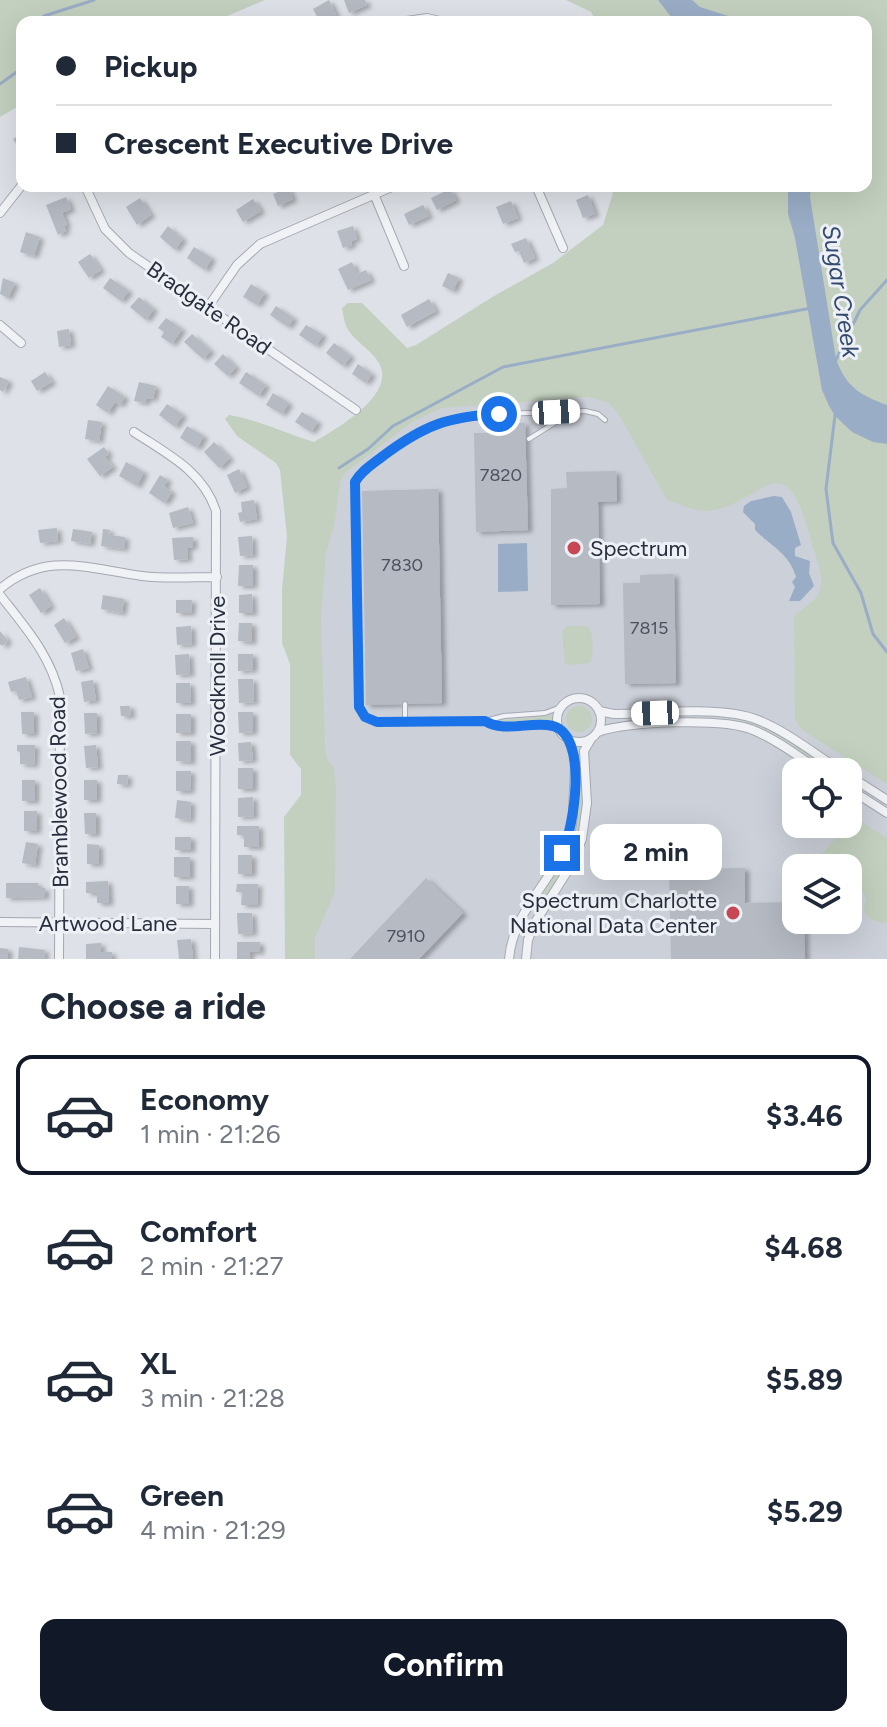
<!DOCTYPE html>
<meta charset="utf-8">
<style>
body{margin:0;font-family:Figtree,sans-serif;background:#f6f6f7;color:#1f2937;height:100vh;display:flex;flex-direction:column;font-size:30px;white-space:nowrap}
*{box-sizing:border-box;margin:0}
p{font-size:26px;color:#747a83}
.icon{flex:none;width:44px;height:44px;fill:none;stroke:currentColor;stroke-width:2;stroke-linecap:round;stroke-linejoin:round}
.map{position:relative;height:959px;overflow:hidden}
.side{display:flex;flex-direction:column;background:#fff;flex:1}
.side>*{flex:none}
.hud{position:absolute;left:16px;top:16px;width:856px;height:176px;border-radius:16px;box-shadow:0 8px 32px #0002;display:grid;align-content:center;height:176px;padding:0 40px;background:#fff}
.buttons{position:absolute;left:782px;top:758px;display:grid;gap:16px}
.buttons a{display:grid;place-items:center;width:80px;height:80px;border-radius:16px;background:#fff;box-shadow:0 8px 32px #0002;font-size:40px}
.end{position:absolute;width:36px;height:36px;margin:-18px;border:10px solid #1a73e8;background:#fff;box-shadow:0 0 0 4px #fff}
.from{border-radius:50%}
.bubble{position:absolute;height:56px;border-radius:16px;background:#fff;box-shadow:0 8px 32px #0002;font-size:26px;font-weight:700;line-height:56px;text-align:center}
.car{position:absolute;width:24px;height:48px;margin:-24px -12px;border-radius:10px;box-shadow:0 0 6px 2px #0007;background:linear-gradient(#fff 24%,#345 0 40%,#fff 0 76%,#345 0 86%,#fff 0)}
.hud b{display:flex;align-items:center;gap:28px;height:76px;font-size:30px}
.hud b+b{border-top:2px solid #e0e1e3}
.hud i{width:20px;height:20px;background:#1f2937}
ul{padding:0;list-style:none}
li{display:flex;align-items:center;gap:24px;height:120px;margin:0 16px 12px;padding:0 24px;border:4px solid transparent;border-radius:16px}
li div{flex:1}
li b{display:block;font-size:30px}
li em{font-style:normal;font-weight:700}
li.active{border-color:#111827}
li>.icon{width:72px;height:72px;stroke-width:1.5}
h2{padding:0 40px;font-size:36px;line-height:96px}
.button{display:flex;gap:16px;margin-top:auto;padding:16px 40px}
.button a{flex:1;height:92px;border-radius:16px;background:#111827;color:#fff;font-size:32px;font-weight:700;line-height:92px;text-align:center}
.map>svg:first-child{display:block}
.built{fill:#ccd0d9;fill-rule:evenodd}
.green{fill:#c3d0bf}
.water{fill:#9aadc6}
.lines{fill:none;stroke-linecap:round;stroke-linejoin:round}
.stream{stroke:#9aadc6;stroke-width:3}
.building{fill:#b5bac3;filter:url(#shadow)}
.service-casing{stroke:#a4a8b1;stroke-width:6}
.minor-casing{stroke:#a4a8b1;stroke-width:10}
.service{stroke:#f0f2f5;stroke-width:4}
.minor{stroke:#f0f2f5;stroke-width:8}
.route{stroke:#1a73e8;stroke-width:10}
.poi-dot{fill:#c84754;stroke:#edf0f5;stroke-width:3}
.labels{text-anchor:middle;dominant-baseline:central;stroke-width:6;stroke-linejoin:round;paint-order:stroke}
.number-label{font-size:18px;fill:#4b515e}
.street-label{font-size:22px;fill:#282e3d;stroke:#edf0f5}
.poi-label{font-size:22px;fill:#282e3d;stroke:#edf0f5;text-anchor:start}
.water-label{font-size:24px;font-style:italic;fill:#344b6f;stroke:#edf0f5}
</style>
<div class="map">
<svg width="887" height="959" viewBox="0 0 887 959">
<defs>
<filter id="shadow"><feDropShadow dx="4.5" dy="2.5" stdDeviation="2" flood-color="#0004"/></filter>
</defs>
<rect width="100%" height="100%" fill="#dee1e7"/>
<path class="built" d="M655,186L887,485V959H304L301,472ZM796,772H848V824H796ZM796,868H848V920H796Z"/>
<path class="green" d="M0,0H265L213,22H22V104L0,117Z
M566,0H887V784L802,730L795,719L794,617C801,608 811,605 817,596C828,581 814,553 810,537C783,438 764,505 708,511C696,512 679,504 667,500L618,413L607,402L589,397L442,408L412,422L346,472L340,481L334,526L326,553L321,617L325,746L327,758L334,768L336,789L335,892L315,938V959H285L284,817L301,795V769L290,755V664L282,643V589L287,537L280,470L276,463L237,436L225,419L229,415C259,420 285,433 314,442C336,429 397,395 379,363C371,349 353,341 346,326C344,321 343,313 342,308L348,303H362L407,348L416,345L494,296L553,263L603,225L613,193L605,186H866V22H597L591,12Z
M567,626H588C594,634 594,654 590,663L570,665L565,663L562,632Z
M566 719a13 13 0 1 1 26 0a13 13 0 1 1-26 0Z
M553,715L552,723L496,721Z
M747,719L770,729L835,772H829L767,733L745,724L744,720Z
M580,760C589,809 575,870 538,906L536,904L564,861L574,837Z
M857,819L887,838V923C879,922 867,920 864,911C863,907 866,902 866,898C864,889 854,883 848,878V868H834L821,855L849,823Z"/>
<path class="water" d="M658,0H692L700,7L747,22H675Z
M788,186H811L810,197L836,359C846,387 860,395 887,405V444L873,442L852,432L835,416L829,406L822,390L795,238L788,214Z
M774,496L782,497L791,512L801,545L795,548V556L810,561L809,573L814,586L800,601H789L795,587L792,582L796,577C790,554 770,545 755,530V524L743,512L744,506L751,501Z
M527,543L528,591L498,592V544Z"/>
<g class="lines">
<path class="stream" d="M41,22L44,16L94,0
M0,84L22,68
M836,360L860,310L887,280
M835,415L826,489L833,543L861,593L873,634L887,652
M339,468L368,449L393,426L503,367L811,308"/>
</g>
<path class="building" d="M329,0L337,17L320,22L313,9Z
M344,0H365L367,5L349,13Z
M22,133V149L20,150L13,139Z
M288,188L293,199L278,206L273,194Z
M450,189L456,200L437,210L431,198Z
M588,195L595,214L583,218L576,200Z
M66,197L71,209L62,213L67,225L64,226L66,231L58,235L46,205Z
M140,198L151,215L137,225L126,207Z
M253,199L261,211L243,222L236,210Z
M511,201L518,218L503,224L496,207Z
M423,205L429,216L409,225L404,214Z
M168,226L183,239L175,250L160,237Z
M353,226L357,239L351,241L352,245L343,248L337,231Z
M26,232L40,237L34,256L20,252Z
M526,238L535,258L524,263L519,251L515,252L511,244Z
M194,247L212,258L205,270L187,258Z
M90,254L101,270L89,278L78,262Z
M352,262L357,274L366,270L371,280L348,290L338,269Z
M448,273L459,278L453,291L442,286Z
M3,278L15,283L8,298L0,294Z
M110,278L129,291L121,301L103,288Z
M251,284L265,293L257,305L243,297Z
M139,297L154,309L146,320L130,307Z
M429,299L436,311L407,327L401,315Z
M276,306L294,318L288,327L270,315Z
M166,318L182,329L172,344L161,337L164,332L158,328Z
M306,325L323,335L316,346L299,335Z
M69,329L71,345L59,347L57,331Z
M192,334L211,351L203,359L184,342Z
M334,343L351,356L343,366L326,353Z
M223,354L236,367L228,376L214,364Z
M358,364L372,374L366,383L352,374Z
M45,372L52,382L37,391L31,381Z
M246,372L266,385L259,396L239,383Z
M0,377L9,381L3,392L0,390Z
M139,382L156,386L153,399L147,398L145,403L134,401Z
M108,386L125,397L120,405L115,402L108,413L96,405Z
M273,393L289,403L282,414L266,405Z
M167,404L183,415L175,427L159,415Z
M302,412L318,422L311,432L295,422Z
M88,420L102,422L99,441L85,439Z
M525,423L528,530L476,532L474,433H491V424Z
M187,426L204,436L197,448L180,438Z
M214,442L230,458L219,468L204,452Z
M104,447L109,454L105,457L113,467L100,476L87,459Z
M126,462L144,472L137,486L119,476Z
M239,469L247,487L235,493L227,475Z
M616,471L617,501L598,502L600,604L551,605V489L567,488L566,472Z
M160,475L168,480L164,486L172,492L165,503L149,493Z
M438,489L442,703L366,705L362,491Z
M254,500L257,519L240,522L238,513L242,512L241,502Z
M188,507L193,523L173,528L169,513Z
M57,528L58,541L40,543L38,530Z
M73,529L92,532L90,544L71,541Z
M103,529L110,530L109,535L125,537L124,549L101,546Z
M252,536L253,555L240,556L238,537Z
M193,537V547L187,548L188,559L174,560L172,538Z
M239,565H253V586H238Z
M674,574L676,683L625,684L623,583H640V575Z
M40,588L51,606L41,613L29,595Z
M252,594L253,613H239V595Z
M103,595L124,599L122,613L101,609Z
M176,600H192L191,613H176Z
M64,618L76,637L65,643L54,625Z
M239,623H252V642L238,641Z
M191,626L192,644L177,645L176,627Z
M0,631L8,641L2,646L0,644Z
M83,649L89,668L76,671L71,653Z
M189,654L190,674L176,675L175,655Z
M238,654H253V670L238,671Z
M26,677L32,697L19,700L16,691L11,692L8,682Z
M238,679H253L254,702L239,703Z
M93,680L96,700L84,702L81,682Z
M176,683H190L191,703H176Z
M120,706H130L131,716H121Z
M21,712H34V734H22Z
M238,712H253V732L239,733Z
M84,713H97V733L85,734Z
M176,714H191V733H176Z
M176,741H191V762L176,761Z
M251,742L253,760L239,761L238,743Z
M17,745H35L34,765L20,764V752L17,751Z
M96,745L98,767L86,768L84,746Z
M238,768H253V789H238Z
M176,771H191L190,791H176Z
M118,775H128L127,785L117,784Z
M22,780H35V801H22Z
M84,780H97V800H84Z
M253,797L254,816L238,817V798Z
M177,800L191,802L190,820L175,818Z
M24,811H37V831H24Z
M84,813H96V834H85Z
M237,826H259V847H244V835H237Z
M175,837H191V850H175Z
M26,842L38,844L35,865L22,863Z
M87,844L99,845V864H87Z
M238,855H252V874H238Z
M174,857H190V877H174Z
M745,868V903L796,902V920H804L805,959H671L669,870Z
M426,878L463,913L419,959H350Z
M108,881L109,903H97V893H86V882Z
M6,883H38V888H45V897L6,898Z
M237,884H258L257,905H241L242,892H236Z
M176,886H189V904H176Z
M237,913H252L253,933L238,934Z
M191,939L193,959H179L177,940Z
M237,942H260V952H250V959H237Z
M101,943V952H112V959H86V944Z
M19,947L45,950L44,959H18Z
M0,948L8,949V959H0Z"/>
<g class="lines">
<defs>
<path id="service" d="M529,439L556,422
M405,704V722
M561,707L545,713L504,716L485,721L377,722C364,719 359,712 358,698L354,487L358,476L408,437L449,419L472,415L585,411L598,414L605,420
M485,721C505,733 536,721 559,728"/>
<path id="minor" d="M400,22L427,18L444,22
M85,186L105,229L129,253L356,410
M536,186L563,248
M374,194L404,266
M0,213L22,185
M208,307L237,265L260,244L394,186
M0,325L21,343
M134,432C167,454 203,471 216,511L215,959
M0,589C46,550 89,569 142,576C167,579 192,577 217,577
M0,595C26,628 51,656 60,697L59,959
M557 720a22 22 0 1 1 44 0a22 22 0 1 1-44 0Z
M599,711L614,714C654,714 721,705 758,720C788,732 816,755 843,772
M598,732C627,721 725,718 753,730C778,740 800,758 822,772
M848,775L887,800
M848,788L887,813
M0,922L215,924
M509,959C513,912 549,885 567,843C574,826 573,807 574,788C575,770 577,757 568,740
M526,959L528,940L534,924L572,864L582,839L587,803L584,751L591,739"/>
</defs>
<use href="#service" class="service-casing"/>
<use href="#minor" class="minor-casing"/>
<use href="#service" class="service"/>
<use href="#minor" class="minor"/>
</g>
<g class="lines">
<path class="route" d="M499,414C448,416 423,426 383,456C373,464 361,471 355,482L359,707L365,717L377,722L485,721C504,733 531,721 553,726C589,736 574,828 562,853"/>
</g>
<g class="poi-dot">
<circle cx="574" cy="548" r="8"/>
<circle cx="733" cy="913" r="8"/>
</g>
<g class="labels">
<g class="number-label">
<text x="501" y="475">7820</text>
<text x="402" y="565">7830</text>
<text x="649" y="628">7815</text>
<text x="406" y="936">7910</text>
</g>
<g class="street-label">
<text transform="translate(209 308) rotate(35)">Bradgate Road</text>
<text transform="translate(217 676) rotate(-90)">Woodknoll Drive</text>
<text transform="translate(59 792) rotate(-91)">Bramblewood Road</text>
<text x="108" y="923">Artwood Lane</text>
</g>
<g class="poi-label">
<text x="590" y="548">Spectrum</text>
<text x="717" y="900" text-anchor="end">Spectrum Charlotte<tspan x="717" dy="25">National Data Center</tspan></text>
</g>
<g class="water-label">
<text transform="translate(841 291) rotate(81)">Sugar Creek</text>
</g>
</g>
</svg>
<div class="buttons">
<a><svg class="icon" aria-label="locate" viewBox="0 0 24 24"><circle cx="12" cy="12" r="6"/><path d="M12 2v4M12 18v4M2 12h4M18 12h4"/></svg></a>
<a><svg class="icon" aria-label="layers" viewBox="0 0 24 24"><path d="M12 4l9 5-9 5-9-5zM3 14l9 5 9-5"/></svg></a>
</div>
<i class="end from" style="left:499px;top:414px"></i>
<i class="end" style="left:562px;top:853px"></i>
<div class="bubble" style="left:590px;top:824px;width:132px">2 min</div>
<i class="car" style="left:556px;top:412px;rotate:87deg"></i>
<i class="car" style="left:655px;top:713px;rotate:268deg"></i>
<div class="hud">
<b><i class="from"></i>Pickup</b>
<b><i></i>Crescent Executive Drive</b>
</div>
</div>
<section class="side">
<h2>Choose a ride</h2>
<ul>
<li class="active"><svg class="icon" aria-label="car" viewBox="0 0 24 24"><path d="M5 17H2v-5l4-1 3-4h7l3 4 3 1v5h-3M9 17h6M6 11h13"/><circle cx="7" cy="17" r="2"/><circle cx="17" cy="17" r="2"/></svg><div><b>Economy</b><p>1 min · 21:26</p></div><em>$3.46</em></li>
<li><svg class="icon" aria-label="car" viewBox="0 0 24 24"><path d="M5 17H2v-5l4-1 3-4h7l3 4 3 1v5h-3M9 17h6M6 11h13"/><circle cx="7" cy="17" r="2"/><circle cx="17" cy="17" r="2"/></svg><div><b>Comfort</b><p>2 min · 21:27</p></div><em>$4.68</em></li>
<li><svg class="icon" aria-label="car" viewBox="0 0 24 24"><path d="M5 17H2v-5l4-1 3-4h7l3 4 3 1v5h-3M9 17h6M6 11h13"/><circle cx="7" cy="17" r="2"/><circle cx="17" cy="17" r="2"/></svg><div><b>XL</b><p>3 min · 21:28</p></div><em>$5.89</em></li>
<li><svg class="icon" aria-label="car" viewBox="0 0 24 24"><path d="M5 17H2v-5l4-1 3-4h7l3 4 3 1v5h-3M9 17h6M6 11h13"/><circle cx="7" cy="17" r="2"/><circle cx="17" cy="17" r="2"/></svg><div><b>Green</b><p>4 min · 21:29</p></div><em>$5.29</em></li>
</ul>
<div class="button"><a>Confirm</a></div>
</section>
